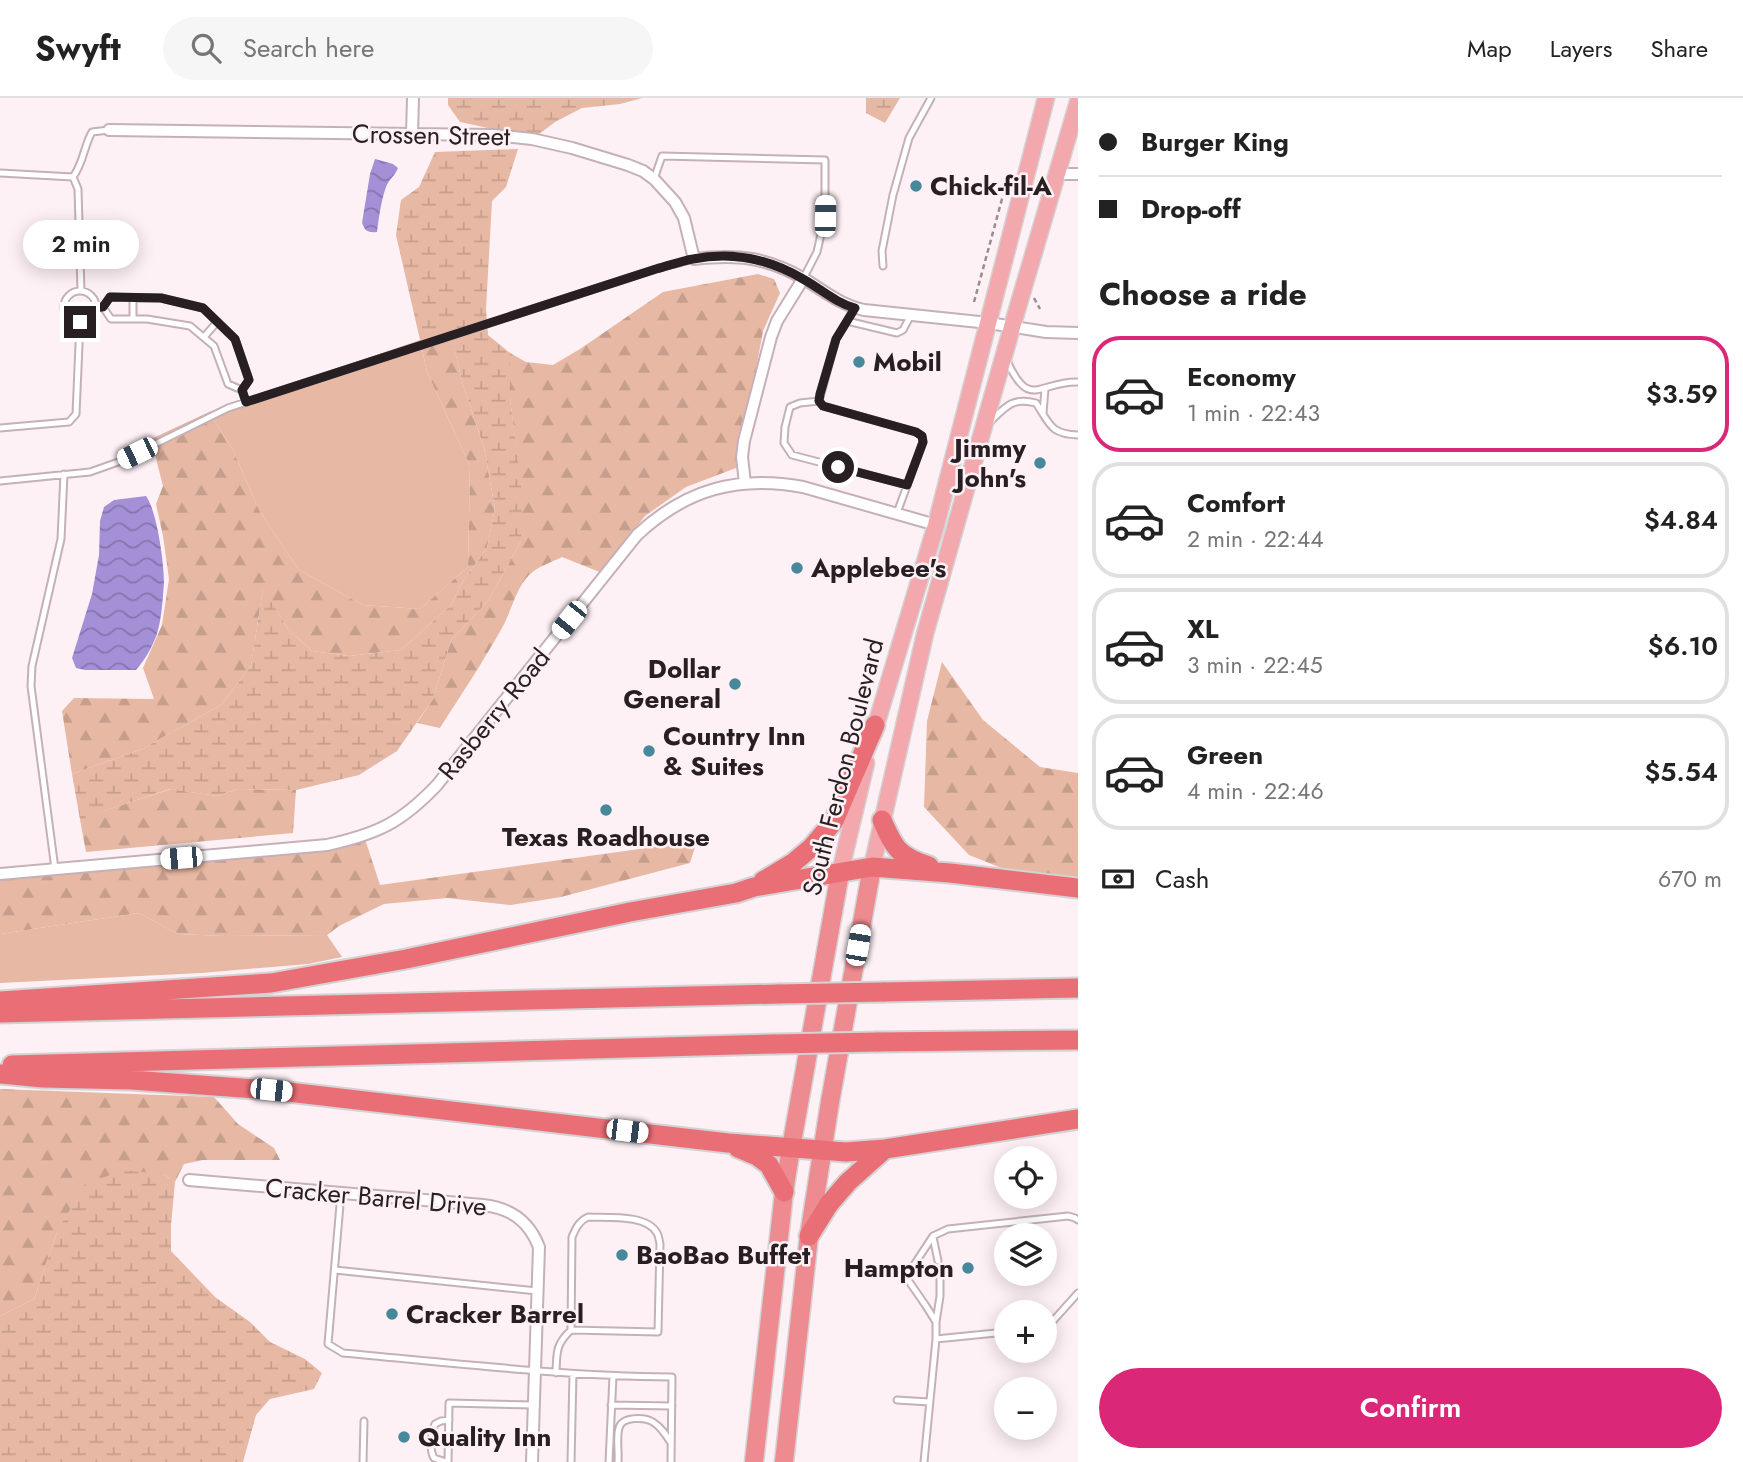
<!DOCTYPE html>
<meta charset="utf-8">
<style>
body{margin:0;font-family:Jost,sans-serif;background:#f6f6f6;color:#222;height:100vh;display:flex;flex-direction:column;font-size:26px;white-space:nowrap}
*{box-sizing:border-box;margin:0}
p{font-size:23px;color:#767676}
.icon{flex:none;width:38px;height:38px;fill:none;stroke:currentColor;stroke-width:2;stroke-linecap:round;stroke-linejoin:round}
.map{position:relative;flex:1;overflow:hidden}
.details{display:flex;flex-direction:column;background:#fff;width:665px}
.details>*{flex:none}
.hud{display:grid;align-content:center;height:154px;padding:0 21px;background:#fff}
.tools{position:absolute;left:994px;top:1048px;display:grid;gap:14px}
.tools a{display:grid;place-items:center;width:63px;height:63px;border-radius:50%;background:#fff;box-shadow:0 4px 18px #0003;font-size:35px}
.end{position:absolute;width:32px;height:32px;margin:-16px;border:9px solid #271f22;background:#fff;box-shadow:0 0 0 4px #fff}
.from{border-radius:50%}
.bubble{position:absolute;height:49px;border-radius:24px;background:#fff;box-shadow:0 4px 18px #0003;font-size:23px;font-weight:600;line-height:49px;text-align:center}
.car{position:absolute;width:21px;height:42px;margin:-21px -10px;border-radius:9px;box-shadow:0 0 5px 2px #0007;background:linear-gradient(#fff 24%,#345 0 40%,#fff 0 76%,#345 0 86%,#fff 0)}
.hud b{display:flex;align-items:center;gap:24px;height:66px;font-size:26px}
.hud b+b{border-top:2px solid #e0e0e0}
.hud i{width:18px;height:18px;background:#222}
ul{padding:0;list-style:none}
li{display:flex;align-items:center;gap:21px;height:116px;margin:0 14px 10px;padding:0 7px;border:4px solid #e0e0e0;border-radius:28px}
li div{flex:1}
li b{display:block;font-size:26px}
li em{font-style:normal;font-weight:600}
li.on{border-color:#db2777}
li>.icon{width:63px;height:63px;stroke-width:1.5}
h2{padding:0 21px;font-size:32px;line-height:84px}
.pay{display:flex;align-items:center;gap:18px;height:77px;padding:0 21px;font-size:26px}
.pay p{margin-inline-start:auto}
.action{display:flex;gap:14px;margin-top:auto;padding:14px 21px}
.action a{flex:1;height:80px;border-radius:42px;background:#db2777;color:#fff;font-size:28px;font-weight:600;line-height:80px;text-align:center}
header{display:flex;align-items:center;gap:42px;box-sizing:border-box;height:98px;padding:0 35px;background:#fff;border-bottom:2px solid #e0e0e0}
header strong{font-size:33px}
nav{display:flex;gap:38px;margin-inline-start:auto;font-size:24px}
.search{width:490px;height:63px;background:#f6f6f6;display:flex;align-items:center;gap:18px;box-sizing:border-box;padding:0 24px;border-radius:38px;color:#767676;font-size:26px}
main{display:flex;flex:1;min-height:0}
.map>svg:first-child{display:block}
.grass{fill:#e7b8a3}
.forest{fill:url(#forest-firs)}
.wetland{fill:url(#wetland-marsh)}
.water{fill:url(#water-waves)}
.lines{fill:none;stroke-linecap:round;stroke-linejoin:round}
.service-casing{stroke:#c5b0b9;stroke-width:9}
.minor-casing{stroke:#c5b0b9;stroke-width:14}
.primary-casing{stroke:#d4d2d3;stroke-width:19}
.trunk-casing{stroke:#d4d2d3;stroke-width:21}
.motorway-casing{stroke:#d4d2d3;stroke-width:23}
.path{stroke:#988d91;stroke-width:2.5;stroke-dasharray:5 3.5;stroke-linecap:butt}
.service{stroke:#fff;stroke-width:5}
.minor{stroke:#fff;stroke-width:10}
.primary{stroke:#f2a8ac;stroke-width:16}
.trunk{stroke:#ee8b90;stroke-width:18}
.motorway{stroke:#ea6e75;stroke-width:19}
.motorway-bridge-casing{stroke:#d4d2d3;stroke-width:23;stroke-linecap:butt}
.motorway-bridge{stroke:#ea6e75;stroke-width:19}
.route{stroke:#271f22;stroke-width:9}
.poi-dot{fill:#47899a;stroke:#fef1f6;stroke-width:2.5}
.labels{text-anchor:middle;dominant-baseline:central;stroke-width:5;stroke-linejoin:round;paint-order:stroke}
.street-label{font-size:26px;fill:#271f22;stroke:#fef1f6}
.poi-label{font-size:26px;font-weight:bold;fill:#271f22;stroke:#fef1f6;text-anchor:start}
</style>
<header>
<strong>Swyft</strong>
<div class="search"><svg class="icon" aria-label="search" viewBox="0 0 24 24"><circle cx="10" cy="10" r="6"/><path d="M15 15l6 6"/></svg>Search here</div>
<nav><a>Map</a><a>Layers</a><a>Share</a></nav>
</header>
<main>
<div class="map">
<svg width="1078" height="1364" viewBox="0 0 1078 1364">
<defs>
<pattern id="forest-firs" width="22" height="20" patternUnits="userSpaceOnUse" patternTransform="scale(1.75)"><rect width="22" height="20" fill="#e7b8a3"/><path d="M5 1l3.5 6h-7zM16 11l3.5 6h-7z" fill="#c69e8c"/></pattern>
<pattern id="wetland-marsh" width="20" height="14" patternUnits="userSpaceOnUse" patternTransform="scale(1.75)"><rect width="20" height="14" fill="#e7b8a3"/><path d="M1 5h8M5 5V1M11 12h8M15 12V8" fill="none" stroke="#c69e8c"/></pattern>
<pattern id="water-waves" width="16" height="10" patternUnits="userSpaceOnUse" patternTransform="scale(1.75)"><rect width="16" height="10" fill="#a490d6"/><path d="M0 5q4-4 8 0t8 0" fill="none" stroke="#8675ad"/></pattern>
</defs>
<rect width="100%" height="100%" fill="#fef1f6"/>
<path class="grass" d="M420,242L427,274L470,368L468,469L420,511L363,507L299,472L259,412L233,352L209,314Z
M139,815L178,836L223,838L327,837L342,859L308,866L201,875L0,885V836Z"/>
<path class="forest" d="M758,176L774,181L780,195L763,233L753,288L738,338L736,370L686,389L645,418L602,475L562,459C552,464 537,469 529,477C515,492 512,512 502,530C483,564 461,597 440,630L417,625L433,601L451,542L488,503L521,443V393L510,300V255L526,264L553,267L580,251L663,194Z
M450,231L463,287L484,350L495,410L487,450L463,483L451,507L401,552L349,558L312,553L288,531L263,491L251,568L221,607L142,651L72,676L62,613L74,600L154,601L143,570L162,527L169,481L163,438L156,406L163,388L151,341L209,314L233,352L259,412L299,472L363,507L420,511L468,469L470,368L427,274L420,242Z
M942,564L983,622L1040,669L1078,675V780L1004,771L969,757L924,709L927,623Z
M171,691L217,698L238,691L296,692L293,735L86,754L81,727L91,717Z
M365,741L380,787L697,743L690,765L561,799L511,807L447,800L384,806L339,828L327,837L223,838L178,836L139,815L0,836V779Z
M0,991L214,999L238,1026L274,1050L280,1062H203L184,1066L175,1084L164,1076L57,1134L34,1201L0,1218Z"/>
<path class="wetland" d="M448,0H642L620,6L582,10L555,24L534,40L460,24L448,7Z
M866,0H900L885,25L866,15Z
M518,51L506,89L492,103L486,211L488,237L510,255V300L522,395L521,443L488,503L451,542L433,601L397,653L359,677L296,692L238,691L217,698L170,691L92,717L81,727L72,676L142,651L221,607L251,568L263,490L288,531L312,553L349,558L401,552L451,507L463,483L487,450L495,410L484,350L463,287L450,232L420,242L396,137L401,102L419,89L435,54Z
M123,1072L164,1076L175,1084L171,1127V1153L215,1199L250,1224L270,1244L305,1261L322,1275L314,1291L270,1301L256,1317L243,1364H0V1218L34,1201L57,1134L84,1087Z"/>
<path class="water" d="M375,61L393,66L398,70C395,78 389,81 386,89C381,103 379,119 377,134C368,135 365,133 362,125L370,76Z
M146,398C157,413 164,465 164,484C163,498 162,515 159,528C156,543 146,561 136,572H85L76,570L72,560L92,496L99,457L100,423L104,409L114,402Z"/>
<g class="lines">
<defs>
<path id="service" d="M0,75L73,79C83,66 84,48 92,34L109,32
M73,79L78,91L81,193
M654,81L662,58L825,62V118L817,154L803,181
M883,168L882,153L893,97L909,40L931,0
M64 209a16 16 0 1 1 32 0a16 16 0 1 1-32 0Z
M133,200V221
M855,210L836,241L819,303L823,308L916,334L922,338L923,344L897,415
M847,223L897,235L903,232L911,217
M204,239L217,224
M1007,263C1030,313 1039,283 1078,284
M242,292L249,282L235,241L203,210L161,200L110,199L103,209L111,221H147L190,228L214,248L228,286L242,292L246,304
M819,303L800,305L790,309L785,329L784,345L792,357L907,387
M1043,315L1045,291
M990,324C1006,308 1013,299 1036,305C1050,326 1050,336 1078,337
M0,330L69,324L76,316L80,224
M0,383L90,374L121,363L228,310L656,171L694,161
M55,771L31,588L32,568L61,441L64,376
M341,1095L328,1246L343,1255C452,1265 562,1278 672,1279L671,1364
M933,1139L938,1163
M335,1172L537,1193
M936,1224L940,1198V1180
M1045,1229L1052,1224L1078,1195
M936,1241L1006,1234
M556,1275C557,1255 555,1247 571,1232L658,1234L660,1146C659,1142 659,1138 657,1135C647,1116 607,1120 588,1119C579,1123 576,1130 572,1139L571,1232
M897,1302L929,1304
M611,1307L672,1308
M363,1364L364,1323
M446,1364L434,1360C429,1351 431,1335 435,1326L441,1323L449,1322
M448,1364L449,1305L534,1307
M571,1364L573,1276
M609,1364L613,1278
M618,1364C619,1354 616,1340 619,1330C622,1318 645,1319 653,1324C661,1329 666,1337 671,1345
M924,1364L936,1241V1224L926,1208L908,1182L910,1173L933,1138L948,1131L1068,1118L1075,1120L1078,1122"/>
<path id="minor" d="M109,32L493,37L532,41L572,50L628,67L643,73L654,81L675,104L684,120L694,161C738,156 767,159 806,182C825,194 841,207 864,212L989,225L1046,234L1078,235
M412,36L413,0
M1057,76H1078
M745,385L742,359L744,343L771,239L777,223L803,181
M0,776L327,747C377,736 401,725 437,687L637,437C686,391 738,377 803,389L936,427
M189,1082L483,1107C511,1110 529,1123 539,1149L532,1364"/>
<path id="primary" d="M873,637L936,427L1046,0
M872,769L925,536L1012,229L1078,4
M840,775L866,665"/>
<path id="trunk" d="M754,1364L784,1094L791,1050L840,775
M784,1364L809,1138L830,1004L872,769"/>
<path id="motorway" d="M882,722C894,750 899,759 929,768
M763,783L793,765L812,749L834,723L875,627
M883,894L1078,890
M0,903L271,885L406,861L630,814L736,795L754,789L872,769L950,775L1078,790
M0,915L779,896
M878,944L1078,942
M12,967L775,946
M0,976L43,980L131,982L271,992L728,1045L846,1054L885,1051L1078,1021
M738,1050L757,1058L769,1067L784,1094
M809,1138L829,1106L848,1084L885,1051"/>
</defs>
<use href="#service" class="service-casing"/>
<use href="#minor" class="minor-casing"/>
<use href="#primary" class="primary-casing"/>
<use href="#trunk" class="trunk-casing"/>
<use href="#motorway" class="motorway-casing"/>
<path class="path" d="M1034,200L1040,211
M974,204L1002,101L1007,93"/>
<use href="#service" class="service"/>
<use href="#minor" class="minor"/>
<use href="#primary" class="primary"/>
<use href="#trunk" class="trunk"/>
<use href="#motorway" class="motorway"/>
<defs>
<path id="motorway-bridge" d="M779,896L883,894
M775,946L878,944"/>
</defs>
<use href="#motorway-bridge" class="motorway-bridge-casing"/>
<use href="#motorway-bridge" class="motorway-bridge"/>
</g>
<g class="lines">
<path class="route" d="M80,224C90,224 95,218 97,209H103L110,199L161,200L203,210L235,241L249,282L242,292L246,304L656,171C668,168 681,163 693,161C732,153 769,161 803,181C821,191 836,205 855,210L836,241L820,296L819,303L823,308L916,334L922,338L923,344L907,387L838,369"/>
</g>
<g class="poi-dot">
<circle cx="916" cy="88" r="7"/>
<circle cx="859" cy="264" r="7"/>
<circle cx="1040" cy="365" r="7"/>
<circle cx="797" cy="470" r="7"/>
<circle cx="735" cy="586" r="7"/>
<circle cx="649" cy="653" r="7"/>
<circle cx="606" cy="712" r="7"/>
<circle cx="622" cy="1157" r="7"/>
<circle cx="968" cy="1170" r="7"/>
<circle cx="392" cy="1216" r="7"/>
<circle cx="404" cy="1339" r="7"/>
</g>
<g class="labels">
<g class="street-label">
<text transform="translate(431 37) rotate(1)">Crossen Street</text>
<text transform="translate(494 616) rotate(-51)">Rasberry Road</text>
<text transform="translate(843 669) rotate(-76)">South Ferdon Boulevard</text>
<text transform="translate(376 1099) rotate(5)">Cracker Barrel Drive</text>
</g>
<g class="poi-label">
<text x="930" y="88">Chick-fil-A</text>
<text x="873" y="264">Mobil</text>
<text x="1026" y="350" text-anchor="end">Jimmy<tspan x="1026" dy="30">John's</tspan></text>
<text x="811" y="470">Applebee's</text>
<text x="721" y="571" text-anchor="end">Dollar<tspan x="721" dy="30">General</tspan></text>
<text x="663" y="638">Country Inn<tspan x="663" dy="30">&amp; Suites</tspan></text>
<text x="606" y="739" text-anchor="middle">Texas Roadhouse</text>
<text x="636" y="1157">BaoBao Buffet</text>
<text x="954" y="1170" text-anchor="end">Hampton</text>
<text x="406" y="1216">Cracker Barrel</text>
<text x="418" y="1339">Quality Inn</text>
</g>
</g>
</svg>
<div class="tools">
<a><svg class="icon" aria-label="locate" viewBox="0 0 24 24"><circle cx="12" cy="12" r="6"/><path d="M12 2v4M12 18v4M2 12h4M18 12h4"/></svg></a>
<a><svg class="icon" aria-label="layers" viewBox="0 0 24 24"><path d="M12 4l9 5-9 5-9-5zM3 14l9 5 9-5"/></svg></a>
<a>+</a>
<a>−</a>
</div>
<i class="end from" style="left:838px;top:369px"></i>
<i class="end" style="left:80px;top:224px"></i>
<div class="bubble" style="left:23px;top:122px;width:116px">2 min</div>
<i class="car" style="left:825px;top:118px;rotate:1deg"></i>
<i class="car" style="left:137px;top:355px;rotate:244deg"></i>
<i class="car" style="left:569px;top:522px;rotate:219deg"></i>
<i class="car" style="left:181px;top:760px;rotate:265deg"></i>
<i class="car" style="left:858px;top:847px;rotate:10deg"></i>
<i class="car" style="left:271px;top:992px;rotate:96deg"></i>
<i class="car" style="left:627px;top:1033px;rotate:97deg"></i>
</div>
<section class="details">
<div class="hud">
<b><i class="from"></i>Burger King</b>
<b><i></i>Drop-off</b>
</div>
<h2>Choose a ride</h2>
<ul>
<li class="on"><svg class="icon" aria-label="car" viewBox="0 0 24 24"><path d="M5 17H2v-5l4-1 3-4h7l3 4 3 1v5h-3M9 17h6M6 11h13"/><circle cx="7" cy="17" r="2"/><circle cx="17" cy="17" r="2"/></svg><div><b>Economy</b><p>1 min · 22:43</p></div><em>$3.59</em></li>
<li><svg class="icon" aria-label="car" viewBox="0 0 24 24"><path d="M5 17H2v-5l4-1 3-4h7l3 4 3 1v5h-3M9 17h6M6 11h13"/><circle cx="7" cy="17" r="2"/><circle cx="17" cy="17" r="2"/></svg><div><b>Comfort</b><p>2 min · 22:44</p></div><em>$4.84</em></li>
<li><svg class="icon" aria-label="car" viewBox="0 0 24 24"><path d="M5 17H2v-5l4-1 3-4h7l3 4 3 1v5h-3M9 17h6M6 11h13"/><circle cx="7" cy="17" r="2"/><circle cx="17" cy="17" r="2"/></svg><div><b>XL</b><p>3 min · 22:45</p></div><em>$6.10</em></li>
<li><svg class="icon" aria-label="car" viewBox="0 0 24 24"><path d="M5 17H2v-5l4-1 3-4h7l3 4 3 1v5h-3M9 17h6M6 11h13"/><circle cx="7" cy="17" r="2"/><circle cx="17" cy="17" r="2"/></svg><div><b>Green</b><p>4 min · 22:46</p></div><em>$5.54</em></li>
</ul>
<div class="pay"><svg class="icon" aria-label="cash" viewBox="0 0 24 24"><path d="M3 7h18v10H3z"/><circle cx="12" cy="12" r="2"/></svg>Cash<p>670 m</p></div>
<div class="action"><a>Confirm</a></div>
</section>
</main>
